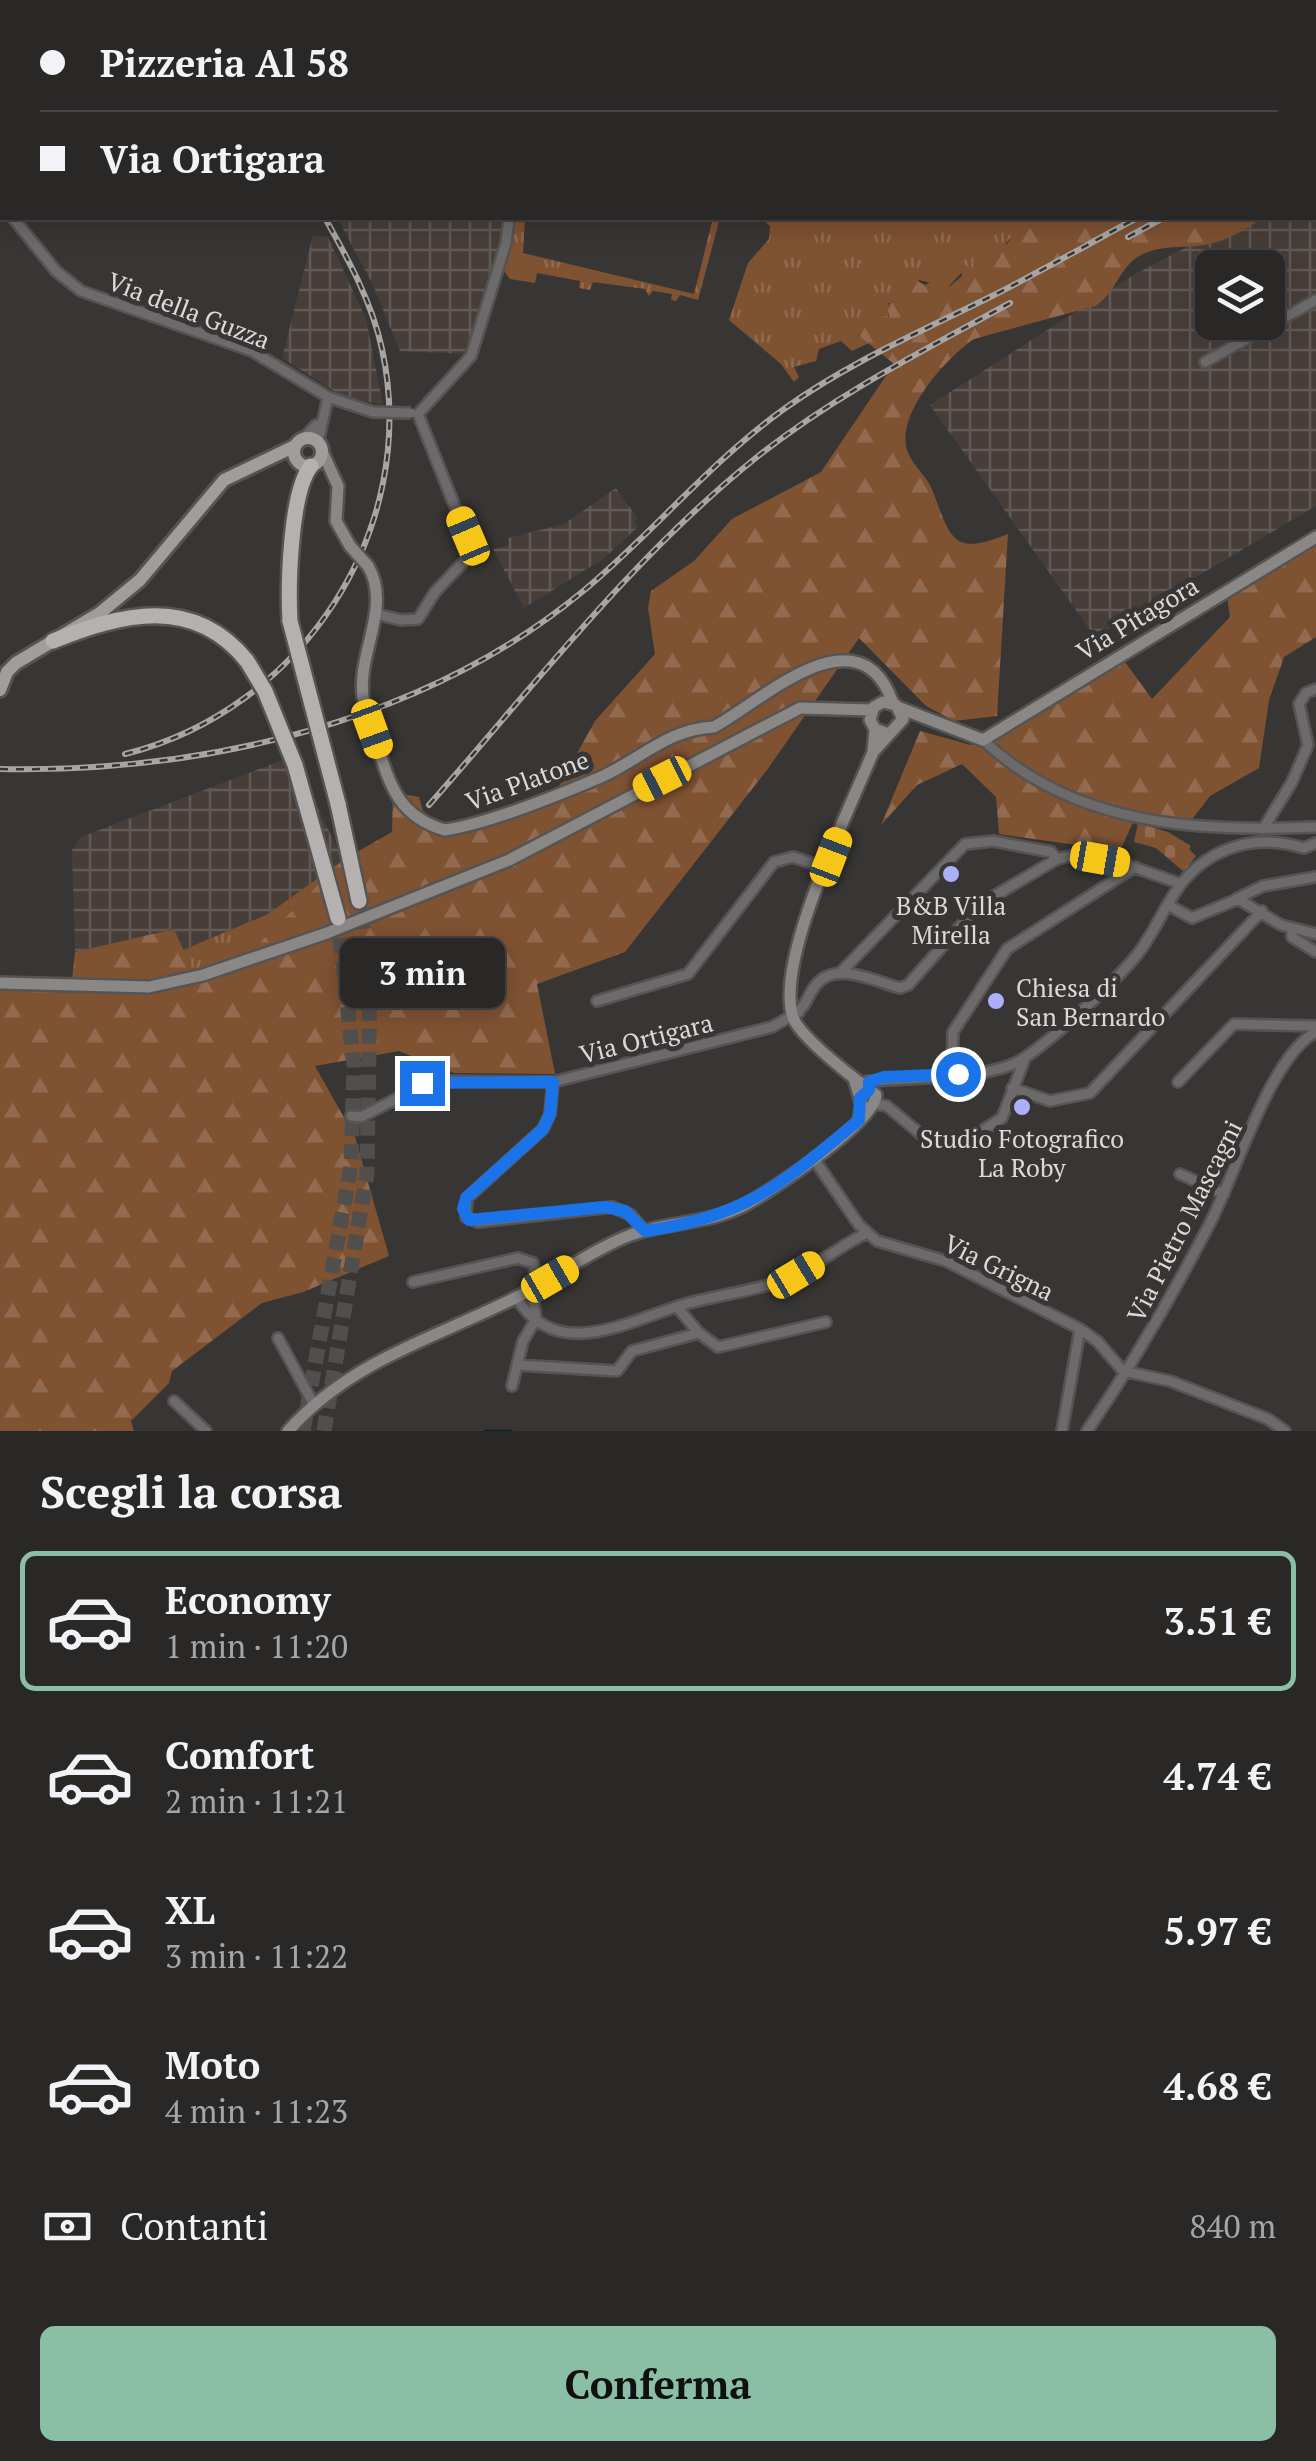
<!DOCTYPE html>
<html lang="it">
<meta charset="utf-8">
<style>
body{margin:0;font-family:"PT Serif",serif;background:#32302f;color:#f1f3f6;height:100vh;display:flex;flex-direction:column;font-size:38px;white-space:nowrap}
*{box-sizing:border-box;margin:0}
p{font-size:32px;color:#a5a6a7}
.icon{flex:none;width:55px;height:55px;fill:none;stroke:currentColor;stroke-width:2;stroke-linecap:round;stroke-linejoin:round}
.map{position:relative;height:1431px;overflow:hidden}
.sheet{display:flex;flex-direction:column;background:#2a2827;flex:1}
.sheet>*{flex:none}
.guide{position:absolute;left:0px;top:0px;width:1318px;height:220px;box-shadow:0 5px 25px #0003,0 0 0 2px #464444;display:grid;align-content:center;height:220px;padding:0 40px;background:#2a2827}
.buttons{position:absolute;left:1195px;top:250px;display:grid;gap:20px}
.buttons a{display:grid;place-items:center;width:90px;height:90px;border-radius:15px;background:#2a2827;box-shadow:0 5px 25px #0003,0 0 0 2px #464444;font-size:50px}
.end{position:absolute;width:45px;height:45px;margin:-22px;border:12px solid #1a73e8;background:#fff;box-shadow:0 0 0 5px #fff}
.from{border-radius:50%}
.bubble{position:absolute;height:70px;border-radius:15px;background:#2a2827;box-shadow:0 5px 25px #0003,0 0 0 2px #464444;font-size:32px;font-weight:700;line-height:70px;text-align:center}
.car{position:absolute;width:30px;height:60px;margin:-30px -15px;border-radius:12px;box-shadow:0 0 8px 2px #0007;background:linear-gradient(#f5c518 24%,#345 0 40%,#f5c518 0 76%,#345 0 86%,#f5c518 0)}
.guide b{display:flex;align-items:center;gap:35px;height:95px;font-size:38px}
.guide b+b{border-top:2px solid #464444}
.guide i{width:25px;height:25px;background:#f1f3f6}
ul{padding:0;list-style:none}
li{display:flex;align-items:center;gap:30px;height:140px;margin:0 20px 15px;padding:0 20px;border:5px solid transparent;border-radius:15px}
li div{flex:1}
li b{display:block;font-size:38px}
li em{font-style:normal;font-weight:700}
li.current{border-color:#8abfa5}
li>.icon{width:90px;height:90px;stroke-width:1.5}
h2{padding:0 40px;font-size:45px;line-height:120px}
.pay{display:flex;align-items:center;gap:25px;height:110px;padding:0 40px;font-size:38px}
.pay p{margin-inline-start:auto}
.primary-button{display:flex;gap:20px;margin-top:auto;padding:20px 40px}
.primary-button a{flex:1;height:115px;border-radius:15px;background:#8abfa5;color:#111;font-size:40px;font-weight:700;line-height:115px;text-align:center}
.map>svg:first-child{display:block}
.industrial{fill:url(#industrial-grid);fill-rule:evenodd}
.grass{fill:url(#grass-tufts)}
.forest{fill:url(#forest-firs)}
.cemetery{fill:url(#cemetery-stones)}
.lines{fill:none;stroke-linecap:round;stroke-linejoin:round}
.stream{stroke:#052231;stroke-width:2.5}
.highway-tunnel{stroke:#514f4d;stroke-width:15;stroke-dasharray:15 8;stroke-linecap:butt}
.street-casing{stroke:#565452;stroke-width:14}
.secondary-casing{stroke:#565452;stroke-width:16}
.primary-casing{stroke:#565452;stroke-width:18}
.highway-casing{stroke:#565452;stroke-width:20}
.street{stroke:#6c6a6a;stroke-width:9}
.secondary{stroke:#8a8787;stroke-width:11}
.primary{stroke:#a09d9d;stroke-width:12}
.highway{stroke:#b5b1b1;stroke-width:15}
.rail-casing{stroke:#a8a6a5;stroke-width:6}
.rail{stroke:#383634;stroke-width:2.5;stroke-dasharray:8;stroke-linecap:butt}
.street-bridge-casing{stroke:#565452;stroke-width:14;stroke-linecap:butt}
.secondary-bridge-casing{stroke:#565452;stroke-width:16;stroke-linecap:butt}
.highway-bridge-casing{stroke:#565452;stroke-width:20;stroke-linecap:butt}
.street-bridge{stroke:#6c6a6a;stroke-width:9}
.secondary-bridge{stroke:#8a8787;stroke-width:11}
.highway-bridge{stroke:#b5b1b1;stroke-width:15}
.route{stroke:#1a73e8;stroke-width:12}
.poi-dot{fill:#acaffb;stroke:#383634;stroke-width:4}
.labels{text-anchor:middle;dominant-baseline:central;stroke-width:10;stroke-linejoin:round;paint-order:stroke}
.street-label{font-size:25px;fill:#dcdad9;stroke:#383634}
.poi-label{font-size:25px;fill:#dcdad9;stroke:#383634}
</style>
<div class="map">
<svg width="1316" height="1431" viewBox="0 0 1316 1431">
<defs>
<pattern id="industrial-grid" width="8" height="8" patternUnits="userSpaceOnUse" patternTransform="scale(2.5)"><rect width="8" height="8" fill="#473e39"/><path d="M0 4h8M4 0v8" fill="none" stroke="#615955"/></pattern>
<pattern id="grass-tufts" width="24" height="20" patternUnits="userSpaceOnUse" patternTransform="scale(2.5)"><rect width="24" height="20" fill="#7f5232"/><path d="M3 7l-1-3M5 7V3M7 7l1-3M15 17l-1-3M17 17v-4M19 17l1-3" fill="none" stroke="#916a4f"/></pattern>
<pattern id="forest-firs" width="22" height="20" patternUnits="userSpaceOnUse" patternTransform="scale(2.5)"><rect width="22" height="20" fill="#7f5232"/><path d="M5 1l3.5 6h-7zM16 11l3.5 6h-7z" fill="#916a4f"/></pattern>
<pattern id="cemetery-stones" width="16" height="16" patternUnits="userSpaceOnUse" patternTransform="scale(2.5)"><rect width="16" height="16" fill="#7f5232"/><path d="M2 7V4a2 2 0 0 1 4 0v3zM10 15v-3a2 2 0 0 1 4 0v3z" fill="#916a4f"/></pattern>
</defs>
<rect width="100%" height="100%" fill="#383634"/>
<path class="industrial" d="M1316,169V506L1095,637L930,405L1135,274L1243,218H1315ZM1212,268H1268V322H1212Z
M337,218H504L501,243L464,354L400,351L372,283Z
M313,235L328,237L366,319L383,405L342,396L282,358Z
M616,488L638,519L634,522L638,527L603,559L524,608L493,549L509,545L508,538L564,524Z
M293,756L343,860L268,914L183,950L173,929L75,952L72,850L81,837Z"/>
<path class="grass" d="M766,0H1213L765,2Z
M514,218H525L523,253L694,294L713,218H720L698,300L680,295L676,301L671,300L672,294L653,291L649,296L645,289L593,282L590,290L579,288L580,281L537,273L535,283L510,279L502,268Z
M761,218H1029L1031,228L1010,238L993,261L976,259L975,269L962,272L948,287L919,280L911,303H888V317L876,313L858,335L869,343L852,351L841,341L819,349L816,361L794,367L799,377L794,382L781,364L729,320L748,263L769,239L770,226Z
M343,860L245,957L195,976L183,950L268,914Z"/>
<path class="forest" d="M1029,218H1264C1248,227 1231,239 1213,243C1189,250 1167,243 1143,254C1119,265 1117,293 1095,306L974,339C947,357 893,416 908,453C914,467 928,477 933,492C951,538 952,557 1008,534L997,716L954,721L926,706L859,638L767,770L625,952L537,984L555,1074L454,1073L399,1051L315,1066L355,1137L389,1256L303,1292L262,1303L172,1371L169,1383L131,1421L134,1431H0V989H71L75,952L174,929L195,976L245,957L343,860L392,832L393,792L419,797L425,818L442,833L456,835L483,828L554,795L595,721L655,654L648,608L651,591L694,561L732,519L821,472L894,364L858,335L872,312L889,317L887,306L899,295L911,301L913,279L925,285L943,275L949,287L962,276L960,264L974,268L973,256L984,252L993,261L997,251L992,247L1007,244L1015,230L1030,229Z
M1316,543V637L1284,657L1269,700L1259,768L1210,796L1193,818L1133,822L1120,851L999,834L996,797L962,764L917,785L881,825L920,731L971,745L994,742L1125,662L1152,699L1230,617L1227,596Z"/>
<path class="cemetery" d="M1138,823L1168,832L1191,846L1189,849L1196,856L1184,872L1156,848L1134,842Z"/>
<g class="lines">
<path class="stream" d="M1009,2L1012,0
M485,1431H511"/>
<path class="highway-tunnel" d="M303,1431L351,1166L354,1067L338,918
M324,1431L367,1173L370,982L359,901"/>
<defs>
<path id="street" d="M495,0V2
M0,206L2,208
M13,218L56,271L81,291L252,351L328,397L373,412
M1205,362L1316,300
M418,414L471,356L506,243L509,218
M304,438L316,425
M318,442L328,397
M376,614L401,620L418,619L435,592L473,552L418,414
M983,740C1074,826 1197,832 1316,827
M1263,829L1292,782L1308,745L1299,704L1306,693L1316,689
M1236,899L1263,886L1316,877
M1168,905L1192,918L1238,899L1281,925L1316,934
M1291,928L1292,937L1316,952
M841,972L965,844L993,841L1051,852L1057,859
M597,1001L688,974L774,862L793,857L826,868
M795,1013C805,1008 807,998 813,989C832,958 873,981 900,988L908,985L979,905L1057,859L1075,855L1119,862L1181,884
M952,1074L953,1032L1007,949L1135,867
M553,1082L550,1114L543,1129L467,1198L466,1217L478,1222L612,1207L631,1215L645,1231
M863,1082C908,1077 975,1081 1016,1063C1046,1046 1114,983 1136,956C1154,934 1164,906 1181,884C1212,845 1259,834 1304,848L1316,843
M1178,1082L1234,1024L1316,1026
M1012,1088L1050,1101L1090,1093L1262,911
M875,1104L887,1106L924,1137L971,1138L1002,1118L1024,1061
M351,1116L361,1117L431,1081L553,1082L772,1027L799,1012
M814,1159L859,1225L877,1241L946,1261L1080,1329L1098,1342L1123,1371L1170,1381L1268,1419L1285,1431
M1180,1174L1224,1194
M413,1282L518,1258L533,1263L538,1285
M532,1288L536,1319
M516,1297C557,1366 633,1318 689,1303C723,1294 762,1290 794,1276C819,1264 841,1245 867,1233
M677,1307L699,1333
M278,1338L313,1403
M517,1365L617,1371L632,1351L699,1333L718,1347L826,1322
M512,1386L523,1341L536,1319
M174,1401L206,1431
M1062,1431L1080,1329
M1087,1431C1132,1365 1172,1296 1209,1225C1235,1176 1270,1056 1316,1032"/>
<path id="secondary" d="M322,451L338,486L336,521L350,546
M363,697C357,653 392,607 368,566
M900,708L983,740L1316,537
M372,729C388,775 392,815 445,830C487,824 561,794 601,777C641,759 668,729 714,727C762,701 859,607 893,703
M873,752L903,719L896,705L883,702L874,707L870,720L875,729L888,734
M0,983L149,987L203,975L327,933L509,860L800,708L872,710
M855,1082L862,1105L859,1120
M288,1431C351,1360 433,1339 515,1298C553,1279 588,1252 628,1236C666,1221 708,1225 745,1205C770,1192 876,1121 876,1095C860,1083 799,1037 793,1017C774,961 850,809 873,752L875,729"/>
<path id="primary" d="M294 452a14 14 0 1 1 28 0a14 14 0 1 1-28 0Z
M0,690L7,672L16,663L100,613L140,580L224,480L295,446"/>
<path id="highway" d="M290,621C288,587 290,492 311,466
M53,641C121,614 193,594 247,661
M295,765L338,918
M338,804L359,901"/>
</defs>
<use href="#street" class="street-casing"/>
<use href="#secondary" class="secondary-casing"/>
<use href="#primary" class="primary-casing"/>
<use href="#highway" class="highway-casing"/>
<use href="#street" class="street"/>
<use href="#secondary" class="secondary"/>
<use href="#primary" class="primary"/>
<use href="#highway" class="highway"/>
<defs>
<path id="rail" d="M208,0L209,2
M1315,132L1316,131
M1128,237L1163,218
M125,754C302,710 421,529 382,349C372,302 348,259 325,218
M0,769C202,773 423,723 582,592C652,534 710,462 784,409C848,363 920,332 990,297C1040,272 1088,244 1137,218
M429,805C534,686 633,556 757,457C835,395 923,351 1010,303"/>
</defs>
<use href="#rail" class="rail-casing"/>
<use href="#rail" class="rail"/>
<defs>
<path id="street-bridge" d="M373,412L411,413"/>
<path id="secondary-bridge" d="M350,546L368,566
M363,697L372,729"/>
<path id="highway-bridge" d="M290,621L338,804
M247,661L265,691L295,765"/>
</defs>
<use href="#street-bridge" class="street-bridge-casing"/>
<use href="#secondary-bridge" class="secondary-bridge-casing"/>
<use href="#highway-bridge" class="highway-bridge-casing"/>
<use href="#street-bridge" class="street-bridge"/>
<use href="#secondary-bridge" class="secondary-bridge"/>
<use href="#highway-bridge" class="highway-bridge"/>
</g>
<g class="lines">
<path class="route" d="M422,1083L553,1082L550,1114L543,1129L466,1198L463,1209L469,1220L605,1207L625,1211L645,1231C746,1217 783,1183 859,1120L860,1098L869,1090V1082L884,1077L958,1074"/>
</g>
<g class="poi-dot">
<circle cx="951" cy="874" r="10"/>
<circle cx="996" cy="1001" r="10"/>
<circle cx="1022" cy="1107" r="10"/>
</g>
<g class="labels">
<g class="street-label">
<text transform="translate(189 310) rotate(21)">Via della Guzza</text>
<text transform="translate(1137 618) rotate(-31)">Via Pitagora</text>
<text transform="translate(527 780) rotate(-20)">Via Platone</text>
<text transform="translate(646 1038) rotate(-14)">Via Ortigara</text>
<text transform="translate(1184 1221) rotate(-63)">Via Pietro Mascagni</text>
<text transform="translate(999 1267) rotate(26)">Via Grigna</text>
</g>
<g class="poi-label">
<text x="951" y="905">B&amp;B Villa<tspan x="951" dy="29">Mirella</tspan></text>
<text x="1016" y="987" text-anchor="start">Chiesa di<tspan x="1016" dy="29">San Bernardo</tspan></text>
<text x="1022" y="1138">Studio Fotografico<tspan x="1022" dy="29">La Roby</tspan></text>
</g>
</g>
</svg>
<div class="buttons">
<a><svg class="icon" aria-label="layers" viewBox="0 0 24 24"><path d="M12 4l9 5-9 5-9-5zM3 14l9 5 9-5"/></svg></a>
</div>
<i class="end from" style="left:958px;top:1074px"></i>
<i class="end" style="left:422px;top:1083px"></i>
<div class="bubble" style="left:340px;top:938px;width:165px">3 min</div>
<i class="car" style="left:468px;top:536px;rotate:337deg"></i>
<i class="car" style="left:372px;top:729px;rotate:160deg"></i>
<i class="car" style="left:662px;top:779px;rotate:243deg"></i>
<i class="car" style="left:831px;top:857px;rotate:21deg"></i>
<i class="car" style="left:1100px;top:859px;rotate:100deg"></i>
<i class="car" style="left:796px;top:1275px;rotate:59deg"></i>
<i class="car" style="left:550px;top:1279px;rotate:60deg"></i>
<div class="guide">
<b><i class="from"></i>Pizzeria Al 58</b>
<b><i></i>Via Ortigara</b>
</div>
</div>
<section class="sheet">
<h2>Scegli la corsa</h2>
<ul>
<li class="current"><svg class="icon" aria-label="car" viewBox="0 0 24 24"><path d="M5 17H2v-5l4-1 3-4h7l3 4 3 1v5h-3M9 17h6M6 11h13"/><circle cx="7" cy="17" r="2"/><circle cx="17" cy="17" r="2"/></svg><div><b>Economy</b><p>1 min · 11:20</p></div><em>3.51 €</em></li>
<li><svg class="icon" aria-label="car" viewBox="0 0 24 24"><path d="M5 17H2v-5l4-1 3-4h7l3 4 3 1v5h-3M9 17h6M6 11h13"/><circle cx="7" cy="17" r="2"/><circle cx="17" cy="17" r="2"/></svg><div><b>Comfort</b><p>2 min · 11:21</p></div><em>4.74 €</em></li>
<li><svg class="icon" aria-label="car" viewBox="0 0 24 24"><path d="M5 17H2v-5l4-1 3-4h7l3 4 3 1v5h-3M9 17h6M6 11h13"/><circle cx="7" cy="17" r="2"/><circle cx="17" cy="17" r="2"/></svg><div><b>XL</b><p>3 min · 11:22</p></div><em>5.97 €</em></li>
<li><svg class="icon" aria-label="car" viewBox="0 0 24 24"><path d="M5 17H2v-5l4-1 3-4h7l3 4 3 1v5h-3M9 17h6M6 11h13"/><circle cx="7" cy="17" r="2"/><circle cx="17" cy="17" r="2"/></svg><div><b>Moto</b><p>4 min · 11:23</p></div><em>4.68 €</em></li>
</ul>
<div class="pay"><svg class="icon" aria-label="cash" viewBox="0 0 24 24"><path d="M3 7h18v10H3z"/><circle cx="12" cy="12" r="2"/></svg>Contanti<p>840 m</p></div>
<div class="primary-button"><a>Conferma</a></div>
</section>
